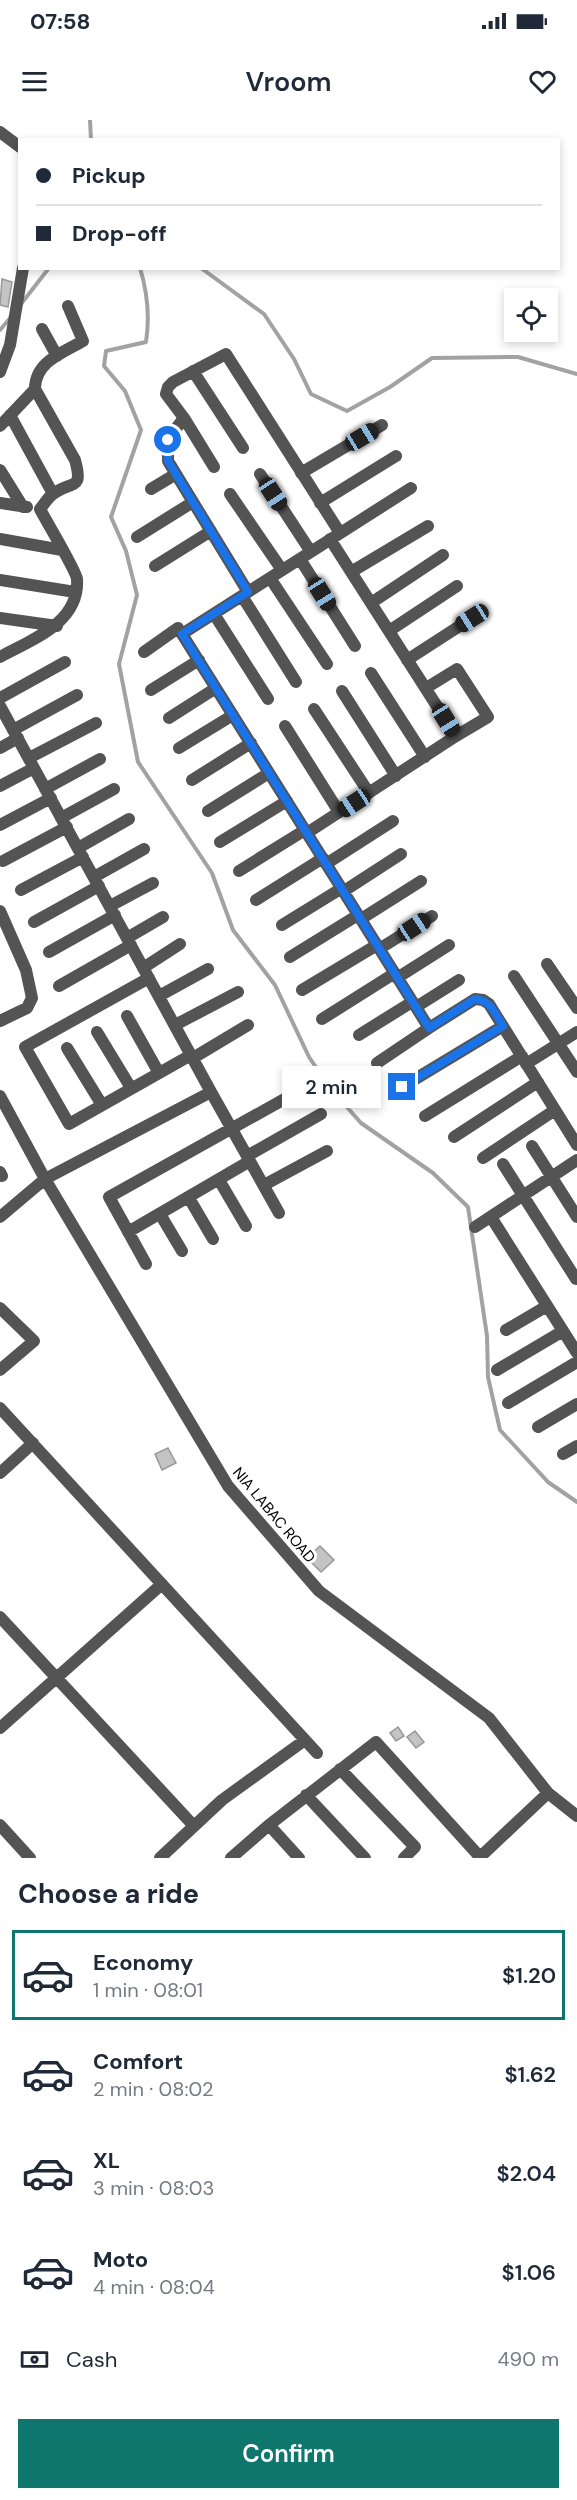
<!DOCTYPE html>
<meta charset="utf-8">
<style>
body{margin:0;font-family:"DM Sans",sans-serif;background:#f6f6f7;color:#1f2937;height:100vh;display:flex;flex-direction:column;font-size:22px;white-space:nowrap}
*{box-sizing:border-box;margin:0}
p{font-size:20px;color:#747a83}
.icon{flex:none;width:33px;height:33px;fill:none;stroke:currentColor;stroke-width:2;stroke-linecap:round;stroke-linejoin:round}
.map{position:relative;height:1738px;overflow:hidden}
.drawer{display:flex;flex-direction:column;background:#fff;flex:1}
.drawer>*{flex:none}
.hud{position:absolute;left:18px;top:18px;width:542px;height:132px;border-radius:0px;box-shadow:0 3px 9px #0003;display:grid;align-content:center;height:132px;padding:0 18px;background:#fff}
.controls{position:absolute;left:504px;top:168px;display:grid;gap:12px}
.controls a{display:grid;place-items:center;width:54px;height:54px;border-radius:0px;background:#fff;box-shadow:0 3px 9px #0003;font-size:30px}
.end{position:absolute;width:27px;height:27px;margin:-14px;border:8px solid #1a73e8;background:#fff;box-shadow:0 0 0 3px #fff}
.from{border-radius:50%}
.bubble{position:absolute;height:42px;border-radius:0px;background:#fff;box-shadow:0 3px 9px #0003;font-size:20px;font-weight:600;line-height:42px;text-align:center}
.car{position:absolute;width:18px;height:36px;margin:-18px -9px;border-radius:8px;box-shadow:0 0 4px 2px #0007;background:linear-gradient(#222 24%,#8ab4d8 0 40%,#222 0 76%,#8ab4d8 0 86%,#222 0)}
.hud b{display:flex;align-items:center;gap:21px;height:57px;font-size:22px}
.hud b+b{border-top:2px solid #e0e1e3}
.hud i{width:15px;height:15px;background:#1f2937}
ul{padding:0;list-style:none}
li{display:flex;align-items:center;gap:18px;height:90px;margin:0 12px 9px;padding:0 6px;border:3px solid transparent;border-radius:0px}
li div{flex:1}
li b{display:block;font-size:22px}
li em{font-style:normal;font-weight:600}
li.on{border-color:#0f766e}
li>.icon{width:54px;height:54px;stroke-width:1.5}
h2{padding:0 18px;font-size:27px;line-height:72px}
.pay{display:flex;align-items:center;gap:15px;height:66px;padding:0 18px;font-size:22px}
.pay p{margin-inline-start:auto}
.action{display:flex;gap:12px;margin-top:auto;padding:12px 18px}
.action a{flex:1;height:69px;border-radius:0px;background:#0f766e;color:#fff;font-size:24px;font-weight:600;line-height:69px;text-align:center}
.status{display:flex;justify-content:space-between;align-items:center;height:42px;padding:0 30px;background:#fff;direction:ltr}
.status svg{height:16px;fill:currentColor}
header{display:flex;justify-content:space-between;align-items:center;height:78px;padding:0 18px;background:#fff;font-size:27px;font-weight:600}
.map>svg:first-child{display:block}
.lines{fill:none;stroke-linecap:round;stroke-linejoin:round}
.stream{stroke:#a2a2a2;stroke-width:4}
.building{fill:#c4c4c4;stroke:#989898;stroke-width:1.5}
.minor{stroke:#545454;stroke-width:12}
.route{stroke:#1a73e8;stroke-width:8}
.labels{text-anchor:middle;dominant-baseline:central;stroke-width:6;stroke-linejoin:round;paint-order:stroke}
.street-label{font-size:15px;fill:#000;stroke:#fff}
</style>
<div class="status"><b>07:58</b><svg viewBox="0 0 49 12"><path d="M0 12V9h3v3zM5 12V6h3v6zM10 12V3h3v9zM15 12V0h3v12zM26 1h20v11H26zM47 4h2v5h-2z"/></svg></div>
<header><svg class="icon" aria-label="menu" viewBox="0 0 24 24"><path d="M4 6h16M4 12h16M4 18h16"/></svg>Vroom<svg class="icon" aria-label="heart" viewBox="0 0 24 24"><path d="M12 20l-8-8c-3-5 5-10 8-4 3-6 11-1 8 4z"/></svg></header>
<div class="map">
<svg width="577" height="1738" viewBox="0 0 577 1738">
<rect width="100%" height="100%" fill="#fff"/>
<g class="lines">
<path class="stream" d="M90,0L91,20
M140,148C148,174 150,196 146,222L106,231L104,246L125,271L141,310L111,397L126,431L137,475L119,544L138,642L212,753L233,810L275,865L309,937L330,968L361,1003L433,1053L468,1087L487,1216L488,1257L500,1310L548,1362L577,1382
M201,148L264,194L294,239L311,274L347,291L390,267L432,238L518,237L577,254
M21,184L49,148
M0,210L11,197"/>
</g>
<path class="building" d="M2,159L12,162L8,187L0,185Z
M168,1328L176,1343L162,1350L155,1334Z
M320,1426L334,1440L321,1452L307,1438Z
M398,1607L404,1616L396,1621L390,1613Z
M415,1611L424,1622L416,1628L407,1617Z"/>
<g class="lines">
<path class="minor" d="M0,12L20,27
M42,209L57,236
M193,251L243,328
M0,252L10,225L23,148
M10,295L53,374
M184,298L214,347
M0,306L35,269
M0,350L23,387
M301,353L382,305
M260,354L311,432
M411,368L182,514L429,908L475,879L483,880L489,884L577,1025
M151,369L176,354
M230,374L282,450
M0,383L27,387
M320,383L396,336
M137,417L193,382
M0,419L62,430
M300,439L355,526
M155,446L211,411
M351,452L428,406
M270,458L327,544
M0,460L75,472
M248,472L168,341V319L184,298L166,274L168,267L173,262L226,234L340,413
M242,476L296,562
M371,483L443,435
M214,494L268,579
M0,498L57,506
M389,511L457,466
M144,532L178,508L182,514
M0,537C31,520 80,503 77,459C76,450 46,401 40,389C44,385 48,377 53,374C71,360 84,372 75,340L35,269C35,242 62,233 83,221L68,186
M407,540L472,498
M371,553L425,637
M426,568L457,549L488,597L456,616
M151,570L199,540
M342,571L396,656
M0,578L65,542
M0,586L211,972L45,1059L0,1097
M314,589L369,673
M169,598L216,568
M285,606L339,692
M13,610L77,575
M0,628L18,618
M179,628L233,595
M29,638L96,603
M192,660L251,623
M0,666L34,648
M45,669L100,639
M208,691L269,653
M61,698L114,669
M0,705L51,678
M307,713L456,616L330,419
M220,722L287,681
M78,728L129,699
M3,741L67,707
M326,744L393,701
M239,751L305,710
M94,757L144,729
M21,770L83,737
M344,771L401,734
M256,780L323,738
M110,786L153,763
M0,791L26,850L32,878L27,888L0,901
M361,799L421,761
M34,802L99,766
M282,805L342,768
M127,818L163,797
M379,829L432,796
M49,832L115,795
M290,837L358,795
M547,844L577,888
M143,848L180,824
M514,856L577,952
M149,858L25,927L69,1004L191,935
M397,858L449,825
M59,866L131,825
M302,870L377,825
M159,876L208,849
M416,887L459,860
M127,896L159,953
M322,899L395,853
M175,905L238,872
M97,912L131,968
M359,915L412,882
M67,928L102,985
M193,938L248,905
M377,943L429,908
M526,944L577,912
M402,967L503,906
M211,972L279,1093
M0,976L45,1059L228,1366L319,1471L489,1598L548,1673L577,1696
M425,996L522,936
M454,1017L538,962
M532,1026L577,1097
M247,1036L321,994
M483,1038L555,990
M503,1044L576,1159
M0,1052L2,1056
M219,1060L246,1106
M264,1065L327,1031
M189,1078L213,1119
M160,1094L182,1131
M491,1097L577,1233
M475,1107L577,1040
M128,1112L250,1041
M146,1144L109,1077L306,967
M0,1188L34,1221L0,1250
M506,1210L547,1186
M497,1250L563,1211
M508,1283L577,1242
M0,1288L317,1633
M538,1307L577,1284
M563,1334L577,1326
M0,1353L33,1323
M0,1497L193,1705
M0,1608L162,1464
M340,1649L415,1727L404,1738
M306,1675L365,1738
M0,1705L30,1738
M160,1738L222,1680L305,1620
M231,1738L269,1705
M299,1738L269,1705L376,1622L480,1737
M479,1738L548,1673"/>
</g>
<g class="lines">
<path class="route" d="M168,320V341L248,472L182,514L429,908L475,879C491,880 495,894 503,906L402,967"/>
</g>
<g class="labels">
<g class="street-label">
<text transform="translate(274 1395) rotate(50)">NIA LABAC ROAD</text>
</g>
</g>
</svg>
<div class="controls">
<a><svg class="icon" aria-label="locate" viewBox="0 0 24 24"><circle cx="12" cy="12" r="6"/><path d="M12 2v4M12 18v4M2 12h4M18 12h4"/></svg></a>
</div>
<i class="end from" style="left:168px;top:320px"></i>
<i class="end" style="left:402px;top:967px"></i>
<div class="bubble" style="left:282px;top:946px;width:99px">2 min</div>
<i class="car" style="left:362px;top:317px;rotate:59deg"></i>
<i class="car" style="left:273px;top:374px;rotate:147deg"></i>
<i class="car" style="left:322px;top:474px;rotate:148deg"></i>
<i class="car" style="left:472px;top:498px;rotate:238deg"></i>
<i class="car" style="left:446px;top:600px;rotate:148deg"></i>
<i class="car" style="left:354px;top:683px;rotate:237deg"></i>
<i class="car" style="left:414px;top:807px;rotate:57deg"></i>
<div class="hud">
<b><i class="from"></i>Pickup</b>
<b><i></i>Drop-off</b>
</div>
</div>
<section class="drawer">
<h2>Choose a ride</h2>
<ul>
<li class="on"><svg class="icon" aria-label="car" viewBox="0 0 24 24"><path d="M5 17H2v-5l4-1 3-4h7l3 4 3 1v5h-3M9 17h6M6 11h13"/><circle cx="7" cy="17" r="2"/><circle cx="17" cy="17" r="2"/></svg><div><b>Economy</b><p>1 min · 08:01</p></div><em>$1.20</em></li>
<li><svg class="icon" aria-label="car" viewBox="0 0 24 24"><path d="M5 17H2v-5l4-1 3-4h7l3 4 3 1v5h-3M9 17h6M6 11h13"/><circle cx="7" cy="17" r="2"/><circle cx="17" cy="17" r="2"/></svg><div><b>Comfort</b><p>2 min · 08:02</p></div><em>$1.62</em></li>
<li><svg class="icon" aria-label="car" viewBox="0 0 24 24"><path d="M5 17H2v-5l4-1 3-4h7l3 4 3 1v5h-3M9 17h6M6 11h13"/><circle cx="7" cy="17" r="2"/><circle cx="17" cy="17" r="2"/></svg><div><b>XL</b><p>3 min · 08:03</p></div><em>$2.04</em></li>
<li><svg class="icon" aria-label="car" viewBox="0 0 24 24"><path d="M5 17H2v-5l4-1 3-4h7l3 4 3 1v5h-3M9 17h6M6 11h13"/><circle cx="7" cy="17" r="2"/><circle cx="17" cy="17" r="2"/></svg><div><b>Moto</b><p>4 min · 08:04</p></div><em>$1.06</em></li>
</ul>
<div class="pay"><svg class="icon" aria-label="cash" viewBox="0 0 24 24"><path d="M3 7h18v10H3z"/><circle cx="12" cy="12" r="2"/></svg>Cash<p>490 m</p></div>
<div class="action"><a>Confirm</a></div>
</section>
